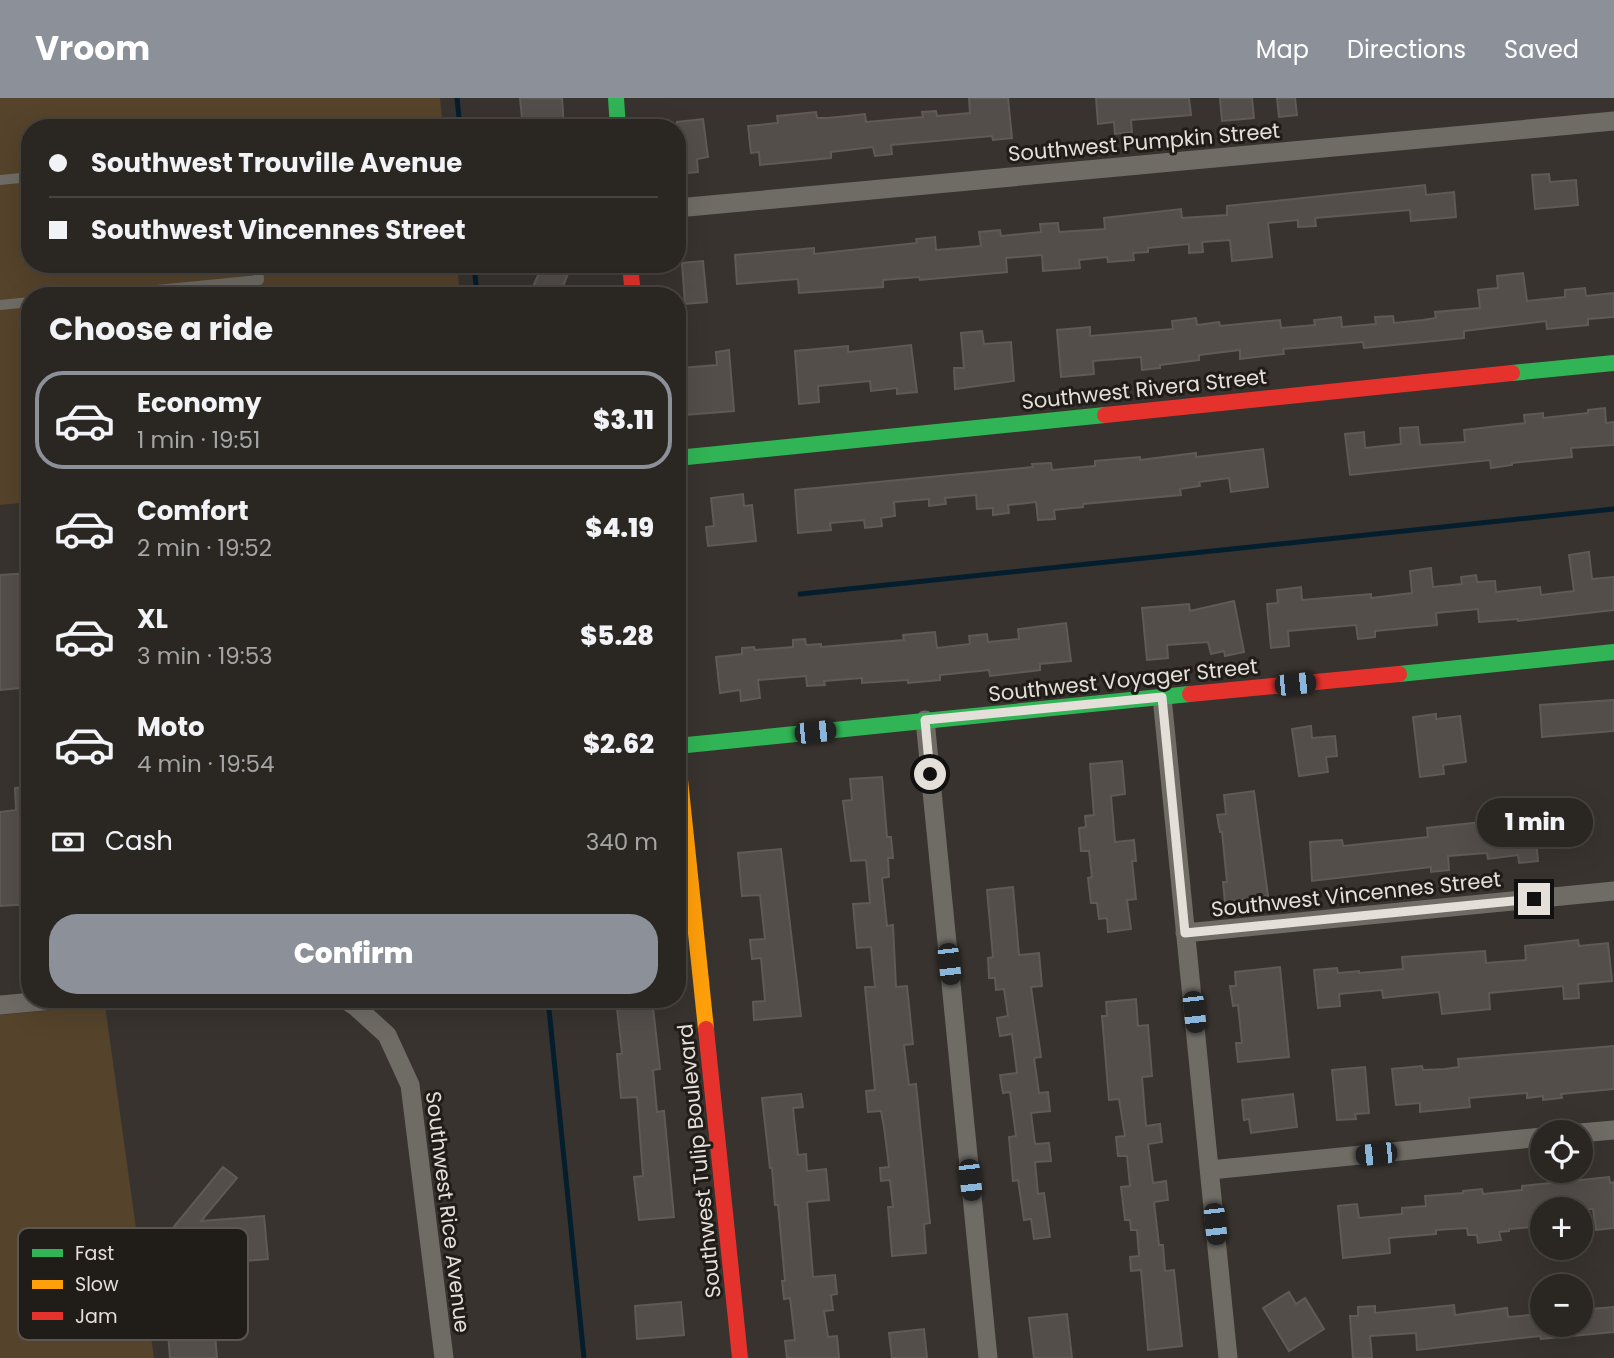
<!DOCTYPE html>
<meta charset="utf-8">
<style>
body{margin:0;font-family:Poppins,sans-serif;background:#36322f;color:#f1f3f6;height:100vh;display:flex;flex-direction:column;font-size:26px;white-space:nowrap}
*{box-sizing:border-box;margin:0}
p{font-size:23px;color:#a5a5a5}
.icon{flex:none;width:38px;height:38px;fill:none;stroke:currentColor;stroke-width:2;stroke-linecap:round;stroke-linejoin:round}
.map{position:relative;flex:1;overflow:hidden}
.side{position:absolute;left:21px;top:189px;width:665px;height:721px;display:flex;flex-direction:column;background:#2a2622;border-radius:28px;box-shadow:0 7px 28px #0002,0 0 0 2px #464340}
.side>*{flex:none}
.guide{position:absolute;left:21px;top:21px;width:665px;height:154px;border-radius:28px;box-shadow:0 7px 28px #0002,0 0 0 2px #464340;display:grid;align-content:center;height:154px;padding:0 28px;background:#2a2622}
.fabs{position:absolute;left:1530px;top:1022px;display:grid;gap:14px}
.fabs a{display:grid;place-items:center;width:63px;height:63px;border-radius:50%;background:#2a2622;box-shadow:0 7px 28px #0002,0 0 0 2px #464340;font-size:35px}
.end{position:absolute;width:32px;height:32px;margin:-16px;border:9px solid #e4dfd8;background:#111;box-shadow:0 0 0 4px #111}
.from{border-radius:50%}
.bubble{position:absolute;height:49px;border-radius:24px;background:#2a2622;box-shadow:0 7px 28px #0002,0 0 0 2px #464340;font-size:23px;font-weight:800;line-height:49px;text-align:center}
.car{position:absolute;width:21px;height:42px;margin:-21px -10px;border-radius:9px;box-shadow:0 0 5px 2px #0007;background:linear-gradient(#222 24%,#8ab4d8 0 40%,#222 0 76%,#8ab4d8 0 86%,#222 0)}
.guide b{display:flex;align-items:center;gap:24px;height:66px;font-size:26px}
.guide b+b{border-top:2px solid #464340}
.guide i{width:18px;height:18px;background:#f1f3f6}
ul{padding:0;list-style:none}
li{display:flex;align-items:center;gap:21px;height:98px;margin:0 14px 10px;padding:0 14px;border:4px solid transparent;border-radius:28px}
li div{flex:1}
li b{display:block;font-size:26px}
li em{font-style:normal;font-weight:800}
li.current{border-color:#8c9099}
li>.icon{width:63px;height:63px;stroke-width:1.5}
h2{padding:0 28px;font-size:32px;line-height:84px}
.pay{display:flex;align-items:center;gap:18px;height:77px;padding:0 28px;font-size:26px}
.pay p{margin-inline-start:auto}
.primary-button{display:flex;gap:14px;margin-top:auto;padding:14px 28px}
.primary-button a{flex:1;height:80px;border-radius:28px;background:#8c9099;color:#fff;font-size:28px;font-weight:800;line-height:80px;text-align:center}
header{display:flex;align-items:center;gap:42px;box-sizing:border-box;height:98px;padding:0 35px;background:#8c9099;color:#fff}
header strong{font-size:33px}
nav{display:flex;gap:38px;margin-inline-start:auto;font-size:24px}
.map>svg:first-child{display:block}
.green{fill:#55432b}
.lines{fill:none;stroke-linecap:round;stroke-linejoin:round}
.stream{stroke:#051e2e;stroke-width:5}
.building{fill:#534e4a;stroke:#5e5a56;stroke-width:2}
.lane{stroke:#6f6b65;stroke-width:10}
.street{stroke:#6f6b65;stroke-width:19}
.fast{stroke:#30b455;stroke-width:16}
.slow{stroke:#ff9f0a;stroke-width:16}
.jam{stroke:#e5322d;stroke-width:16}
.route{stroke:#e4dfd8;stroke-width:9}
.labels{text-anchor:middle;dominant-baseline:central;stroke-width:6;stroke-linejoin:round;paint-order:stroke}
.street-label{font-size:21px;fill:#e4dfd8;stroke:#201c18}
.key{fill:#201c18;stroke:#5b5652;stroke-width:2}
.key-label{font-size:19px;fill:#e4dfd8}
</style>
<header>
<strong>Vroom</strong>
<nav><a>Map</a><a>Directions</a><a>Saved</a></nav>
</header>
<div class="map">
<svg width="1614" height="1260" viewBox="0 0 1614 1260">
<rect width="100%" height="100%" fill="#38332e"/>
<path class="green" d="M0,0H440L443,30H30V166H457L460,198H30V404L0,407Z
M105,907L154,1260H0V917Z"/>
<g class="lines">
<path class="stream" d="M457,0L460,30
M474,166L477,198
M800,496L1614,411
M548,901L584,1260"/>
</g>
<path class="building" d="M520,0H562L564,30H523Z
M969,0H1008L1012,40L993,42L992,38L891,47L892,56L875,58L873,49L831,54V60L760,67L759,54L751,55L748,28L778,25L777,18L816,14L817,20H828L865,16L866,24L923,19L922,14L936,13L937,18L970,15Z
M1096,0H1189L1191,17L1131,22L1132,34L1115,36L1114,24L1098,26Z
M1220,0H1252L1254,20L1222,23Z
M1277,0H1295L1297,17L1279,19Z
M703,21L708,59L697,61L698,74L677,76V24Z
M1549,76L1550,84L1576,82L1578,107L1535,111L1532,77Z
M1425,87L1426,97L1454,94L1456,119L1411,123L1410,112L1315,120L1316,128L1298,129V122L1268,125L1272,159L1232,163L1230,142L1202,144L1203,154L1189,155V146L1148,150V154L1133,155L1134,162L1108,164L1107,159L1079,162L1080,170L1043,173L1042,157L1006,160L1007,174L920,182L919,179L883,182V189L799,195L798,181L737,186L735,157L814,150V156L917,145L916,141L935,139L936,152L981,148L979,134L1000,132L1001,138L1041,134L1040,126L1058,125L1059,134L1105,131L1104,120L1181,111L1182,120L1227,117V108Z
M703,163L707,204L685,206L682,165Z
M543,166H572L559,198H548L532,191Z
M1523,175L1527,203L1565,199V192L1585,190L1586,198L1614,195V219L1588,221V227L1547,231L1546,223L1464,233V240L1364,250L1363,244L1283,251L1284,256L1240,261V252L1199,257V262L1160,267V270L1142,272L1141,259L1093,263L1094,276L1061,279L1057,232L1090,229V238L1173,231L1172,223L1196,220L1197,227L1219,224L1220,228L1280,222L1281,230L1315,227L1314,222L1341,219L1342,229L1376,226L1375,219L1393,218L1394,225L1423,222L1436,220L1435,214L1480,210L1478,192L1498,190L1497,178Z
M982,233L984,246L1011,244L1014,283L955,291L954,270H964L961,235Z
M911,247L917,294L897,296V290L871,293L870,283L818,288L819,304L799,306L795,253L848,248V254Z
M729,252L734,313L685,317L681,270L717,267L716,254Z
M1605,310L1606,325L1614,324V347L1571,350L1572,359L1512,365V367L1491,370L1490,362L1350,377L1345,336L1364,334L1365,350L1401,346L1400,330L1418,329L1420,347L1465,344L1464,332L1525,325L1524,317L1543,315V320L1588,315V312Z
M1263,351L1268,389L1231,394L1229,380L1199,384L1200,388L1180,391L1181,397L1083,406V409L1054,412L1055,421L1038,422L1036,404L1008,407L1009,415L993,417V410L977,411L976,397L945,400L946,406L929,408V401L894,404L895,418L881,420L882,428L865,430L864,422L830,425L831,432L798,435L795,392L1033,369L1032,366L1051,365L1052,372L1095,368V363L1140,359V362L1196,355V359Z
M743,396L744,408L752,407L756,443L708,448L706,429L714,428L711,400Z
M1589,454L1592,481L1614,479V512L1518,523V521L1479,524L1478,511L1436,515L1437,527L1375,533V539L1358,541L1356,527L1288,533L1289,548L1271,550L1267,506L1278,505L1277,492L1301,489L1302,502L1371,496V500L1412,495L1410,473L1431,470L1433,489L1462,486L1461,479L1476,477L1477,484L1495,483L1496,494L1540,489L1541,497L1574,493L1569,457Z
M30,475V534H25L30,560V589L0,592V477Z
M1234,503L1244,554L1225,558L1224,553L1211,556L1208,544L1167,547L1168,560L1147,562L1142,510L1189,506L1190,513Z
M1066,525L1071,563L1040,566V572L990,578L989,572L940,577V582L908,585V582L862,585V580L824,583L825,587L807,588L806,578L758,582L760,600L741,603L740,592L720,595L716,559L742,556V550L754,549L755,552L793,549V542L805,541L806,547L821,546V549L904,542L903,537L935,534L937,550L970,546L969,538L987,536L988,544L1019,541L1018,531Z
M1614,602V633L1542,639L1540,607Z
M1436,616V621L1460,618L1466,664L1443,667L1444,676L1420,679L1413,619Z
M1311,628L1312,640L1335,638L1337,658L1326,659L1328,674L1299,678L1292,631Z
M1122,663L1125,696L1111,698L1115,744L1134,742L1136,763H1132L1136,801L1127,802L1131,831L1108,834L1107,820L1099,821L1097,805H1091L1088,780L1092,779L1089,753H1081L1079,730L1086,729L1085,718L1094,717L1090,666Z
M882,679L887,739H891L893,760H888L889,779L882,780L887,828L893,827L896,889L907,888L913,946L904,947L909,987L916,986L930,1125L924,1126L926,1155L892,1158L888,1109H893L890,1082L881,1083L880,1070L889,1069L884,1029L881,1013L868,1014L866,993L875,992L865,889H875L871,849L857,850L853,806L870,805L866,762L851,763L843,703L852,702L850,681Z
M30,689V806L0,808V714L16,712L15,690Z
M1254,693L1268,798L1225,804L1223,784H1227L1222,734H1220L1217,717L1226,716L1224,697Z
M1533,705L1538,763L1519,765L1518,757L1488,761L1487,755L1448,758L1449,772L1431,774V769L1312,783L1310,744L1342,742L1343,748L1428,739L1427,730L1519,720L1518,707Z
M781,751L801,918L754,922L753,904L765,903L761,860L752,861L750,842L765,841L760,797L742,798L738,755Z
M1013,789L1019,857L1039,855L1042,888L1031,889L1041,959L1034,960L1039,995L1048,994L1050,1013L1031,1015L1035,1046L1049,1045L1051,1063L1035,1064L1038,1096L1044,1095L1050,1139L1034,1141L1031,1121L1024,1122L1018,1082L1013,1083L1009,1039L1016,1038L1010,994L1003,995L1000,977L1017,975L1012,936L1000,938L997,920L1008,918L1004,891L996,892L995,880H989L988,860L993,859L987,792Z
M1578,842L1579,848L1608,845L1612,883L1578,886L1579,900L1564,901L1563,888L1489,895L1490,911L1442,916L1439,894L1383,900L1382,892L1339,896L1340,908L1318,910L1314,872L1337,870L1338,875L1359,873V875L1403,871L1402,859L1485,853L1486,865L1526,862L1525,848Z
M1280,869L1289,959L1238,964L1236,945H1242L1238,907L1233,908L1230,888H1236L1235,874Z
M616,901H652L660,971L653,972L657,1014L664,1013L674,1119L639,1122L634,1079L643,1078L637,999L621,1000L617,956H622Z
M1136,901L1138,928L1148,927L1152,978L1142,979L1146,1028L1160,1026L1162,1044L1148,1046L1153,1085L1166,1083L1168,1102L1154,1104L1159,1147H1163L1165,1173L1174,1172L1182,1248L1148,1252L1141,1172L1131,1173L1130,1159L1139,1158L1137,1132H1131L1130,1122H1125L1121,1089L1130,1088L1127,1058H1118L1116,1039L1125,1038L1119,1001L1109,1002L1102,918H1107L1106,904Z
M1614,948V991L1561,996L1562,1000L1543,1002V998L1527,1000V995L1469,1000L1470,1009L1420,1014V1005L1396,1007L1392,971L1422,968L1423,972L1445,971L1459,969L1458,961Z
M1365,969L1369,1015L1355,1016L1356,1021L1337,1022L1332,972Z
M801,996L803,1009L793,1010L798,1057L806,1056L807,1073L826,1071L829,1102L807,1104L813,1179L835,1177L837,1196L831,1197L833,1212L824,1213L828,1239L837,1238L839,1260H787L785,1243L795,1242L790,1200L784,1201L782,1183H785L778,1107H775L772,1070H770L762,1000Z
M1293,996L1297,1029L1251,1035L1249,1021L1244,1022L1242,1002Z
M223,1069L237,1080L201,1123L264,1118L268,1161L232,1164L234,1187L211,1189L217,1260H170L163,1168L184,1141L172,1131Z
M1609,1079L1610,1085L1614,1084V1130L1596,1132L1593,1111H1542V1128L1509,1131V1133L1499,1134L1501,1142L1478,1145L1477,1137H1468L1467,1130L1436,1132V1136L1389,1140L1390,1155L1343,1160L1338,1108L1357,1106L1359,1120L1402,1116V1110L1426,1108L1425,1098L1463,1095V1093L1482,1091L1483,1096L1522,1092V1088Z
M1289,1194L1296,1206L1305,1200L1324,1231L1289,1253L1263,1210Z
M681,1204L684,1237L637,1241L635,1208Z
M1454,1207L1455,1217L1507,1210L1508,1219L1542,1216V1227H1580V1212L1614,1209V1234L1541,1241L1540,1238L1417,1252L1416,1235L1370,1238L1372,1260H1353L1350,1218H1358V1209L1375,1208V1215Z
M1067,1216L1072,1260H1034L1029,1220Z
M924,1231L927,1260H892L889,1235Z"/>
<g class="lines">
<path class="lane" d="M0,82L30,79
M95,198L259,182L258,166
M0,207L30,204"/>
<path class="street" d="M677,110L1614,23
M1162,599L1228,1260
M925,622L988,1260
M1185,835L1614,793
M344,901L355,908L387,937L410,987L444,1260
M0,907L65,901
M1580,1035L1614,1032
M1210,1072L1542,1039"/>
<path class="fast" d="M616,0L618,30
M1512,275L1614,265
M677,360L1105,317
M1399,576L1614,554
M677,648L1190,596"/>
<path class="slow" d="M677,653L706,931"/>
<path class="jam" d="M630,166L633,198
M1105,317L1512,275
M1190,596L1399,576
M706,931L740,1260"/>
</g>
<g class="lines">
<path class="route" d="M930,676L925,622L1162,599L1185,835L1534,801"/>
</g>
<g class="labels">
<g class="street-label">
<text transform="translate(1144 44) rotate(-5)">Southwest Pumpkin Street</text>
<text transform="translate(1144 291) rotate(-6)">Southwest Rivera Street</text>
<text transform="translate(1123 582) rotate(-6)">Southwest Voyager Street</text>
<text transform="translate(1356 796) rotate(-6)">Southwest Vincennes Street</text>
<text transform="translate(699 1063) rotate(-96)">Southwest Tulip Boulevard</text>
<text transform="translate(448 1114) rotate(83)">Southwest Rice Avenue</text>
</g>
</g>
<rect x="18" y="1130" width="230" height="112" rx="10" class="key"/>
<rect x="32" y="1151" width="31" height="8" fill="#30b455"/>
<rect x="32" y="1182" width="31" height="9" fill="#ff9f0a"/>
<rect x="32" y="1214" width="31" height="8" fill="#e5322d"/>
<g class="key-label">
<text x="75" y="1162">Fast</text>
<text x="75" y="1193">Slow</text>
<text x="75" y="1225">Jam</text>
</g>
</svg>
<div class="fabs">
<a><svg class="icon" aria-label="locate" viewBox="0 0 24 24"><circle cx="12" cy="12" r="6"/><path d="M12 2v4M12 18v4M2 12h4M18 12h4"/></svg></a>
<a>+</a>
<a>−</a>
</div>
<i class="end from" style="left:930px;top:676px"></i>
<i class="end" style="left:1534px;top:801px"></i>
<div class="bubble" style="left:1477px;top:700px;width:116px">1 min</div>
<i class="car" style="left:1295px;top:586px;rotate:84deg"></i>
<i class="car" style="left:815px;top:634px;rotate:84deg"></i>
<i class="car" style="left:949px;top:866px;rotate:174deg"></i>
<i class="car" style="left:1194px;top:914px;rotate:174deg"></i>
<i class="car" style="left:1376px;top:1056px;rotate:264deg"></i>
<i class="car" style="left:970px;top:1082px;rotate:174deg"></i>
<i class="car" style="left:1215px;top:1126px;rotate:174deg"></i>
<div class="guide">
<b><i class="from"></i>Southwest Trouville Avenue</b>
<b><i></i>Southwest Vincennes Street</b>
</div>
<section class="side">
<h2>Choose a ride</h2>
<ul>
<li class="current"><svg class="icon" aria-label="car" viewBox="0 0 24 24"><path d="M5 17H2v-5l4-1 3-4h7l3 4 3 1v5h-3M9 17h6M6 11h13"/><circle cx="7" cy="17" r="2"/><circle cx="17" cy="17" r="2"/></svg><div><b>Economy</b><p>1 min · 19:51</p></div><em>$3.11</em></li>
<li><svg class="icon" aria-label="car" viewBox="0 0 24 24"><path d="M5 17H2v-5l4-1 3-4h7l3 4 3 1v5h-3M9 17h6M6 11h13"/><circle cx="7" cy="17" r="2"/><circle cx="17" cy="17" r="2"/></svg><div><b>Comfort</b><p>2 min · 19:52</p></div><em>$4.19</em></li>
<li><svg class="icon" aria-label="car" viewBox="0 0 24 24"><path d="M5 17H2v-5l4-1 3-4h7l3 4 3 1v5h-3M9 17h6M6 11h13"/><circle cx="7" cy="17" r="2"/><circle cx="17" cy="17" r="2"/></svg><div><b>XL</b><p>3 min · 19:53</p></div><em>$5.28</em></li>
<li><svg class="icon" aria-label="car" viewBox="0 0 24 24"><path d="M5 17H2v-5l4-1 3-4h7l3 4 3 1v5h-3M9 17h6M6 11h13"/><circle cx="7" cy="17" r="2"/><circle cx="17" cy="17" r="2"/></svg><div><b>Moto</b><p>4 min · 19:54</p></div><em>$2.62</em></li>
</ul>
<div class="pay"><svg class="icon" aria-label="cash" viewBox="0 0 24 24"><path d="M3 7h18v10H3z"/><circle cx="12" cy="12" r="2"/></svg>Cash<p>340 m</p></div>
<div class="primary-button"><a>Confirm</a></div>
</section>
</div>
